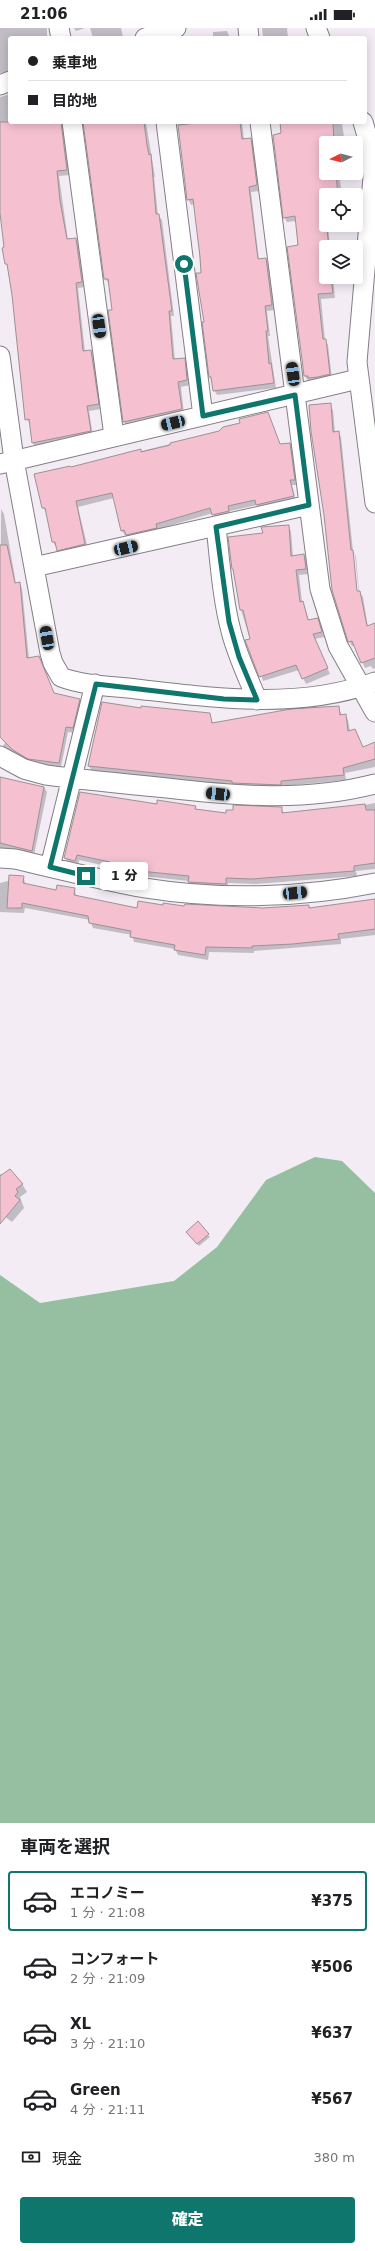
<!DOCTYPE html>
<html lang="ja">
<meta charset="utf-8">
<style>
body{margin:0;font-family:"DejaVu Sans","Noto Sans JP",sans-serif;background:#f2f2f2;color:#202124;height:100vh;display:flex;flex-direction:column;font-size:15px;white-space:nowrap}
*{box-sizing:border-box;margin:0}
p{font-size:13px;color:#757577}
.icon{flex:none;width:22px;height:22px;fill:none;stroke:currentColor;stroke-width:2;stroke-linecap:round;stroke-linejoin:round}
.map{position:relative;height:1795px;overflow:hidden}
.details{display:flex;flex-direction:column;background:#fff;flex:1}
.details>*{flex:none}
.banner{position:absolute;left:8px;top:8px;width:359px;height:88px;border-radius:4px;box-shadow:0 2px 10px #0003;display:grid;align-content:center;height:88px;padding:0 20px;background:#fff}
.needle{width:26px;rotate:264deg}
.tools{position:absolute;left:319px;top:108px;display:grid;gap:8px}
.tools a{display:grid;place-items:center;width:44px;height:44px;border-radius:4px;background:#fff;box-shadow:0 2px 10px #0003;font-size:20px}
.end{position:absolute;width:18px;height:18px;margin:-9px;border:5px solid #0f766e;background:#fff;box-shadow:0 0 0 2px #fff}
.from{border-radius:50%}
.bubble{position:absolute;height:28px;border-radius:4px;background:#fff;box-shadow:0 2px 10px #0003;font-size:13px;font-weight:800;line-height:28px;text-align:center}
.car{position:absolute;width:12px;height:24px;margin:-12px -6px;border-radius:5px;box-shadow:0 0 3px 1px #0007;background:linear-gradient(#222 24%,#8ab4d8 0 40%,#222 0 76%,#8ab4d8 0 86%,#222 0)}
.banner b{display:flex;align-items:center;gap:14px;height:38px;font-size:15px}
.banner b+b{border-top:1px solid #e0e0e0}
.banner i{width:10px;height:10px;background:#202124}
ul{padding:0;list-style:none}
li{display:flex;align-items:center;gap:12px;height:60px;margin:0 8px 6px;padding:0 12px;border:2px solid transparent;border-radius:4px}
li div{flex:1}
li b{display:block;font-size:15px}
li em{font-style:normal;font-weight:800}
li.on{border-color:#0f766e}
li>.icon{width:36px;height:36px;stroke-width:1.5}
h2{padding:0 20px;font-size:18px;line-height:48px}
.pay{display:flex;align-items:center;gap:10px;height:44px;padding:0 20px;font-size:15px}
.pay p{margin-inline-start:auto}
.cta{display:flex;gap:8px;margin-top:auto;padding:8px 20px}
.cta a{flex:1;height:46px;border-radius:4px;background:#0f766e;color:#fff;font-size:16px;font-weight:800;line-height:46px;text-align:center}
.status{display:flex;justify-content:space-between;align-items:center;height:28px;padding:0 20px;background:#fff;direction:ltr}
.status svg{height:11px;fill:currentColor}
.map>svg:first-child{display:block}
.forest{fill:#95bfa0}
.shadow{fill:#0003;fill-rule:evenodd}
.building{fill:#f5c1d1;stroke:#9d9194}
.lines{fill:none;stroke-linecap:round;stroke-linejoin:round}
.minor-casing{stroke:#857e87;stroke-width:21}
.minor{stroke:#fff;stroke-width:19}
.route{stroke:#0f766e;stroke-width:5}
</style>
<div class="status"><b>21:06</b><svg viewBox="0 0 49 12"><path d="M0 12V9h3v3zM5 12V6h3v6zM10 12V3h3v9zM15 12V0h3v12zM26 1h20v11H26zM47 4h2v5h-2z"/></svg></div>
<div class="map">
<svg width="375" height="1795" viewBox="0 0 375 1795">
<rect width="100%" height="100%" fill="#f3ecf5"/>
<path class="forest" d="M315,1129L342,1133L375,1165V1795H0V1247L40,1275L174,1253L217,1219L266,1152Z"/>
<path class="shadow" d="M0,0H47V10H10V44L0,45Z
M74,0H85L76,3Z
M90,0H121L123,9L93,10Z
M262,0H287L288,10H263Z
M227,3L230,10H207V8H213V4Z
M10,66V94H66L70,147L59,148L68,212L76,211L79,216L85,259L78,260L85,323H91L94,328L101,381L89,383L93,408L36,420L33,415L31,396L26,391L13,267L9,241L6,236L0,179V69Z
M84,94H146L155,149H154L158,187L162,192L174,288H171L175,332L184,331L187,336L190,357L181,359L184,386L127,399L124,394L109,283H113L110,256L105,251Z
M178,94H242L244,111H250L253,116L259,163L251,164L259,232H266L269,237L275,282L267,283L270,308H268L276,360L217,367L214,362L210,349L195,176L191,177L188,171Z
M281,94H341L342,96L344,109L336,110V115H326V145H339L342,167H326V197H328L330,219H326V249H333L335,270L321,271L325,312L328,317L332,351L308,353L305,348L296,193L287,194L284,189Z
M330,377L333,382L335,404H338L341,409L353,523L356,528L359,564L363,569L368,599L375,604V640L373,641L371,638L365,640L355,618H352L349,613L321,454L318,449L310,378ZM353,525L355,527L359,568H357Z
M267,385L280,417L290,416L293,421L297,457H292L296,473L260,482L257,477L230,483L231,488L216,492L213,485L158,501L159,505L129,512L121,502L114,470L78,479L88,521L61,527L53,514L47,485L43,480L71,440L220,404Z
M1,481L4,486L16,556L19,555L22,560L29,630L39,629L54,666L79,672L82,677L76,705L68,704L61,739L32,736L6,723L3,718L5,715L0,709Z
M288,498L291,503L293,528L304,527L307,532L309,546L299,547L302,574L305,579L309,593L317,591L320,596L324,609L315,611L330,646L306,656L299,642L263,653L241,582L235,546L233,541L229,510L264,506Z
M338,679L342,687H345L348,692L350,703L358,707L363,720L375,715V739L345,745L346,752L284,758L236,760L92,743L89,738L141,682L209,686L213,695Z
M0,751L44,759L47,764L34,827L0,820Z
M375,775V841L356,843L357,848L256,856L228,855V861L192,859L189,853L114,845L111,839L79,832L78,838L68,835L65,829L158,777L195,779L197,782L227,786L281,780L284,785L342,781Z
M23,849L26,857L57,863L74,861L77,869L137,881L163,878L263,881L309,878L310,881L375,872V907L341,911V916L254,923V925L209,924L208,932L178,927L175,921L134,914L132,907L93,900L90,892L25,880L24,885L0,884V855Z
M0,1146L22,1156L27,1164L20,1169L24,1180L12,1194L0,1185Z
M189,1206L208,1207L210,1209L199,1218Z"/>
<path class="building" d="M0,94H61L67,142L57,143L60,173L67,211L76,210L82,254L76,255L83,323L91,322L99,376L87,378L91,403L32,415L29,391L25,392L12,267L7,236H5L2,220L4,219L0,185Z
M83,94H144L147,117L149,127L151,126L156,186H159L172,283H169L173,331L185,330L187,352L178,354L182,381L123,394L108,282H112L108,251H104Z
M206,94H240L242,111L251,110L257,157L249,159L258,231L266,230L272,277L265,278L268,303H266L269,336L271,335L274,355L213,363L211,349H209L202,294H204L196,245H201L200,229L193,171L187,172L178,97Z
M280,94H333L334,115H326V147L336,146L338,167H326V177H324L329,219H326V250H331L333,265L318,266L323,311H326L330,346L318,349L308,350V348H304L302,331L287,219L298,217L295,188L283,190L273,107L281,105Z
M331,375L333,404L339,403L351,522H353L357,563H360L367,598L375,595V630L361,635L352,613L348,614L332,562L324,487L311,403L309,377Z
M268,384L280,416L290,415L295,452H290L294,468L256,477L255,472L228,478L229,483L212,487L210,480L156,496L157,500L126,507L124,502L121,503L112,465L76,473L85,516L57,523L55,514H52L45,480H42L34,446L70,438L71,439L141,421V424L170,417V415L219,403L223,399L240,395L239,391Z
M289,497L291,528L304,526L306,541L296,542L300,574L303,573L308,592L318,590L322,604L313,606L328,640L302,651L296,637L259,649L245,612L250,611L243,582H240L233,541H232L228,509L263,505L261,499Z
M0,517H7L15,555L20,554L27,630L39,628L54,665L80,671L73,700L66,699L59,735L28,731L13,722L0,709Z
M102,674L141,680V678L210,685L212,695L291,681L339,678L340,687L346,686L348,703L355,701L363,719L375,714V731L343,740L344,747L281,753V757L232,755V753L88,738Z
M0,749L44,759L32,823L0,815Z
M80,764L157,776V772L196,778L195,781L226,785V782H233V777L282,779V785L365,776L366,782H375V835L354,838V843L252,851L226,850V856L188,854L189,848L110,840V834L77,827L75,833L64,830Z
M9,847L24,848L23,855L56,862L57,857L75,860L74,867L137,880L138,873L163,877V875L184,878L185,876L263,880L309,877V880L375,871V901L338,906L339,911L293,916L252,918V920L206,919L205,927L174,922L175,917L130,909L131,903L89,895L88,888L22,875V880H7Z
M10,1141L23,1156L16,1161L18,1164L15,1168L20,1172L0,1196V1148Z
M198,1193L209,1206L197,1216L186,1204Z"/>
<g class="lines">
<defs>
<path id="minor" d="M59,0L61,10
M248,0L249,10
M316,0L320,10
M145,10L176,0
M0,57L10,53
M72,94L114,408
M166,94L203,388
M260,94L320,561L338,618L375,684
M363,94L370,118L373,149L357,334L375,475
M0,328L14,432L50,625L53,635L61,649C84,658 112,658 136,661C215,670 298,682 375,654
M0,436L358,351
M216,499C220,533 222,569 231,603C237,627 248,649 257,672
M34,539L309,477
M0,728L24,741L46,747C86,752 126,756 167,760C236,768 306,774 375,756
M0,830L15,831C58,841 101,852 145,860C220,872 301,870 375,855
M50,839L95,656"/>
</defs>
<use href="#minor" class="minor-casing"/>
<use href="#minor" class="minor"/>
</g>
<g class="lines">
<path class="route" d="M86,848L50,839L96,656L224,671L257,672L239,629L229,594L216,499L309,477L295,367L203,388L184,236"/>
</g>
</svg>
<div class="tools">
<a><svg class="needle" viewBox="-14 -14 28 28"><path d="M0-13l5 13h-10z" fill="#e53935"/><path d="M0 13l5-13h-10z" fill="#757577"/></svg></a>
<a><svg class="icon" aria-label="locate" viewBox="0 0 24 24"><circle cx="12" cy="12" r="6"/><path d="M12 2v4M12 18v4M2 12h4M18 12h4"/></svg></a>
<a><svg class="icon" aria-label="layers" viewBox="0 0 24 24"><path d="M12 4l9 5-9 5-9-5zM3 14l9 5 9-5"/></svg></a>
</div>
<i class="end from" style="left:184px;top:236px"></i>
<i class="end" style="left:86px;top:848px"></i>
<div class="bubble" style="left:100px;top:834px;width:48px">1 分</div>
<i class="car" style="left:99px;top:298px;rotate:172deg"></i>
<i class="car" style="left:293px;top:346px;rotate:352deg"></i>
<i class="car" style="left:173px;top:395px;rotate:257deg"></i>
<i class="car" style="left:126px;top:520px;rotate:77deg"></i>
<i class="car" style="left:47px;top:610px;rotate:350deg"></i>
<i class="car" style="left:218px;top:766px;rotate:276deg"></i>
<i class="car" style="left:295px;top:865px;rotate:84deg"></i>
<div class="banner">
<b><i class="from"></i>乗車地</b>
<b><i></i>目的地</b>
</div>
</div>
<section class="details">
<h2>車両を選択</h2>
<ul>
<li class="on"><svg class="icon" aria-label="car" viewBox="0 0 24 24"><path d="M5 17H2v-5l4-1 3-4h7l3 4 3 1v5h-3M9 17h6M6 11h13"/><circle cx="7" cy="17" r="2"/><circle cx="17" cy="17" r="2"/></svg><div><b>エコノミー</b><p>1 分 · 21:08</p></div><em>¥375</em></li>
<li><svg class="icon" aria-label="car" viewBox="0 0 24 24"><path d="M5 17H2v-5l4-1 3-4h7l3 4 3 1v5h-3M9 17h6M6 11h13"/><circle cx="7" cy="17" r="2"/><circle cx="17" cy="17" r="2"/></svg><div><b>コンフォート</b><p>2 分 · 21:09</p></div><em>¥506</em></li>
<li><svg class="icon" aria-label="car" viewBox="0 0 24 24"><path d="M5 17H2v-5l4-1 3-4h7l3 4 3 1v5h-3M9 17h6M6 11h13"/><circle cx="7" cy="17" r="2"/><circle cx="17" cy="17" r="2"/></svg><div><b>XL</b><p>3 分 · 21:10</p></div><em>¥637</em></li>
<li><svg class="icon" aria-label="car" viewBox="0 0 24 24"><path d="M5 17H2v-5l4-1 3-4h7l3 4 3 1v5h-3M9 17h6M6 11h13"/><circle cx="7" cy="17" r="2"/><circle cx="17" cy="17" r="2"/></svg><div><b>Green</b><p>4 分 · 21:11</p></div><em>¥567</em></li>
</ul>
<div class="pay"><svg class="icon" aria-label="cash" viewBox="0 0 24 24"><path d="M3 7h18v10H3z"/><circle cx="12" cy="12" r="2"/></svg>現金<p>380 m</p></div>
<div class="cta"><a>確定</a></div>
</section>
